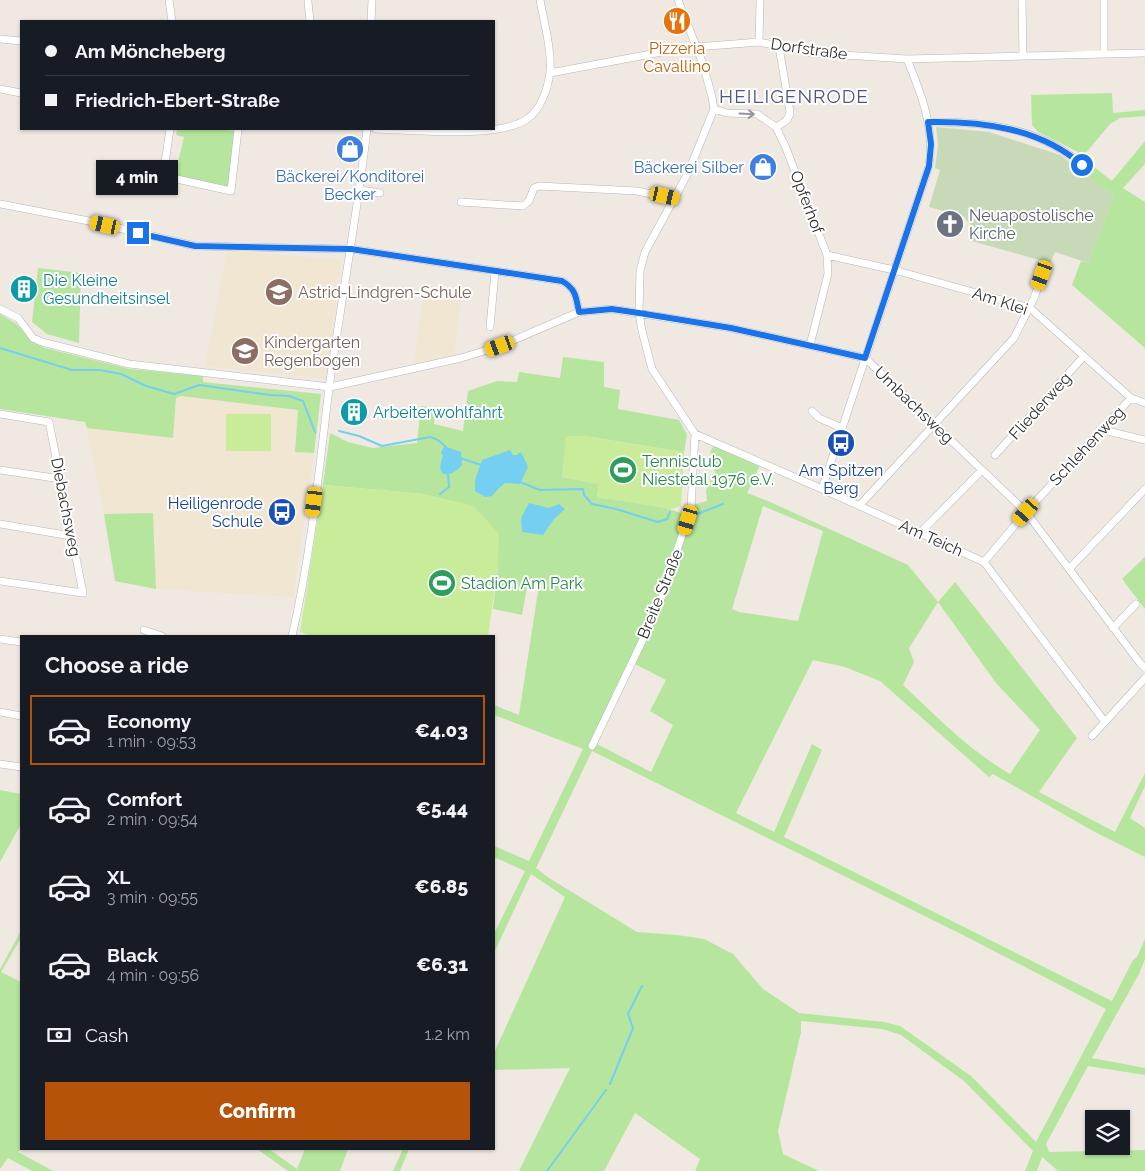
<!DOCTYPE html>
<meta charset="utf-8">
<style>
body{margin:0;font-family:Raleway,sans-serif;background:#20242c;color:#f1f3f6;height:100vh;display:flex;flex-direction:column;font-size:19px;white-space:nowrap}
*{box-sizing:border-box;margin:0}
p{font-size:16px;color:#9ea1a6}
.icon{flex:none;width:28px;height:28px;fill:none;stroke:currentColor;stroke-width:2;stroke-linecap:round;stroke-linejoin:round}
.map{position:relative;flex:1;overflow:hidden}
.details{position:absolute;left:20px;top:635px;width:475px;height:515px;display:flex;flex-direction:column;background:#171b24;border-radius:0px;box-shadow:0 1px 4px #0004}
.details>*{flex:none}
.top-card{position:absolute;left:20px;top:20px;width:475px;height:110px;border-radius:0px;box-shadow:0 1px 4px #0004;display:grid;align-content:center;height:110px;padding:0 25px;background:#171b24}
.controls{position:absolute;left:1085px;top:1110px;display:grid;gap:10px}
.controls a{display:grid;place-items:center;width:45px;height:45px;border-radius:0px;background:#171b24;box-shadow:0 1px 4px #0004;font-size:25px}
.end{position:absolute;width:22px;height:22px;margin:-11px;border:6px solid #1a73e8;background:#fff;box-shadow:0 0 0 2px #fff}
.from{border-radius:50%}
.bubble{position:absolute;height:35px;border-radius:0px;background:#171b24;box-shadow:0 1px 4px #0004;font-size:16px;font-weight:800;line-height:35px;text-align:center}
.car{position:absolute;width:15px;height:30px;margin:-15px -8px;border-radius:6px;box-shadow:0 0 4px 1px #0007;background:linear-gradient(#f5c518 24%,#345 0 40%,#f5c518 0 76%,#345 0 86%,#f5c518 0)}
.top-card b{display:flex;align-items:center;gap:18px;height:48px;font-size:19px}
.top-card b+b{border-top:1px solid #363941}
.top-card i{width:12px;height:12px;background:#f1f3f6}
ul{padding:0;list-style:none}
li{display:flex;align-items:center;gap:15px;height:70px;margin:0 10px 8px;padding:0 15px;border:2px solid transparent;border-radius:0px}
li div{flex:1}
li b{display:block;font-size:19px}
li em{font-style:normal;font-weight:800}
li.active{border-color:#b45309}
li>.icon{width:45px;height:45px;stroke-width:1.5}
h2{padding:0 25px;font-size:22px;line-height:60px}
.pay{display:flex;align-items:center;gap:12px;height:55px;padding:0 25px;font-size:19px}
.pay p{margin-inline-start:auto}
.button{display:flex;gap:10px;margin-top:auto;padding:10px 25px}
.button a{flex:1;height:58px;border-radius:0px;background:#b45309;color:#fff;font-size:20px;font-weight:800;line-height:58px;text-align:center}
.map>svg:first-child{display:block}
.education{fill:#f0e6d1}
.green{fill:#b6e59e;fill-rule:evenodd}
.cemetery{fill:#c8d9b8}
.pitch{fill:#c9ec9a}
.water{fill:#75cff0}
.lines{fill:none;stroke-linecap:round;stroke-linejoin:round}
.stream{stroke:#75cff0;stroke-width:2}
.minor-casing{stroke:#b4b7c1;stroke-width:8}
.minor{stroke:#fff;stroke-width:7}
.oneway{stroke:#969696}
.route{stroke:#1a73e8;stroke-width:6}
.labels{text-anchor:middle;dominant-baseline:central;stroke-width:4;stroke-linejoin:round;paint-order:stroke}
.food-label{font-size:16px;fill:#c56008;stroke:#fff}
.street-label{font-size:16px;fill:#2e2e2e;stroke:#fff}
.shop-label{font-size:16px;fill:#366cbe;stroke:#fff;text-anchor:end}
.worship-label{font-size:16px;fill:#5b616d;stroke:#fff;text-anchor:start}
.culture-label{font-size:16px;fill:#0d838f;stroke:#fff;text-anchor:start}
.education-label{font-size:16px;fill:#785e54;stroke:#fff;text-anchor:start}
.leisure-label{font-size:16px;fill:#27864d;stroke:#fff;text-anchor:start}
.transit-label{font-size:16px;fill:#164399;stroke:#fff}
.quarter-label{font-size:19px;letter-spacing:1px;fill:#4d5680;stroke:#fff}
</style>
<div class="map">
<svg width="1145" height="1171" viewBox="0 0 1145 1171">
<rect width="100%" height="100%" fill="#efe9e1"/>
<path class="education" d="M227,250L342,260L326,379L205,366Z
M423,295L461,300L454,356L414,363Z
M181,396L298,410L295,452L314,453L293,597L156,589L153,513L104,514L87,428L173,438L176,398Z"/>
<path class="green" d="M1112,93L1113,113L1145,110V116L1120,118L1110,124L1084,155L1085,160L1112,181L1145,141V164L1123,188L1145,202V348L1072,285L1081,261L1088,263L1114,196L1069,162L1078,152L1038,132L1032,125L1031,95Z
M177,129H215L236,131L228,187L175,175L184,137L176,135Z
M38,268L81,273L79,343L47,334L32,322Z
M0,314L15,323L35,343L45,348L130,369L203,376V382L321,394L314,453L295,452L298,410L181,396L176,398L173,438L87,428L85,422L0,409Z
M563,357L604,362V387L620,390L618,409L679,420L687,435L684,452L584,436L567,437L562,477L599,484L597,497L663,507L684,514L688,506L707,501L706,490L715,472L710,452L714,445L760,465L747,493L768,501L908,565L938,602L955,582L1077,738L1039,792L1115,832L1145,773V786L1130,818L1145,828V857L1093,831L993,774L989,777L880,681L845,667L813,660L736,813L774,832L812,744L822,750L784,837L1112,1001L1133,960L1137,957L1145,939V959L1139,974L1092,1058L1145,1068V1075L1088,1066L1046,1144L1049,1152L1145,1150V1171H1058L1042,1157L1037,1171H1025L1033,1151L964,1081L901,1035L882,1029L801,1021V1032L778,1131L783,1154L819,1171H695L700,1159L635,1113L604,1171H519L570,1068L494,1070V1053L565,897L531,874L494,953V934L525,871L494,857V846L529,861L583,749L494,715V705L519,715L539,585L528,581L522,615L493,609L498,567L424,494L323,485L330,433L348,442L373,448L417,443L421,406L436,408L434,424L463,431L468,391L497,381L517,382L519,372L560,378ZM763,506L823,531L798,621L739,612L732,609ZM938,602L996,683L1040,730L1010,774C970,751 937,717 903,685L914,662L909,648ZM635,664L666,680L650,711L673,725L651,772L595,743ZM592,751L969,938L1106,1009L1036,1142L971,1076L900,1026L884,1022L799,1013L763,989L733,954L704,939L677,935L637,932L549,878L536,868Z
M153,513L156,589L115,581L104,514Z
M1145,557V609L1122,579Z
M0,790L21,794V824L0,862Z
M21,931V938L1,972L21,982V1149L18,1152L53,1171H32L8,1158L0,1169V969Z
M257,1149H269L297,1169L305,1149H348L340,1171H288Z
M403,1149H409L400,1171H393Z"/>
<path class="cemetery" d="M936,127L989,132L1060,155L1114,196L1088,263L1055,252L1050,263L968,240L971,225L963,216L929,207L940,170L935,168L938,145Z"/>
<path class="pitch" d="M226,414H271V451H226Z
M584,436L684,452L681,506L671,509L597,497L599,484L562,477L566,437Z
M323,485L424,494L474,506L499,534L498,567L488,636H312L300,632Z"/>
<path class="water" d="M444,446L461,452L462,465C450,479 434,478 443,456L441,453Z
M510,450L513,455H517L521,452L528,467L520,484L505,483L498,489L492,496L485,497L475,491V480L482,460Z
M529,503L549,508L559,504L565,509L554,519L543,535L522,532L521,518Z"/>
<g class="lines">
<path class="stream" d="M0,348L72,370H100L121,374L146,386L174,394L199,385L270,395L289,396L303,401L315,432
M339,431L359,436L382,446L430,437L438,440L446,447
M460,458L481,465
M520,482L540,490L583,489L584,495L592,504L616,509L658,522L667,519L670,512
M440,494L449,487L448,474
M695,515L723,504
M610,1084L633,1028L628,1014L642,986
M547,1171L606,1090"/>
<defs>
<path id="minor" d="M169,0L172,21
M1022,0L1023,55
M308,2L310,21
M371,21L372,0
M0,39L21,41
M759,42L760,0
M1104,54V0
M550,73L667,51L696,47L759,42L812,53L907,59L1145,53
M0,89L21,93
M714,109L727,113L757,114L776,127L786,148L827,255L828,274L810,345
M928,122C983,121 1039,127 1082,165
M776,127C783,123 789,121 790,112L779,47
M170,129L163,176L231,191L238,129
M376,129C412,130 498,139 527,119C541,110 548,88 550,72C552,51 544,22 540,0
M135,169L163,176
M360,190L380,193
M461,202L523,206L529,201L534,188L539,186L637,191L675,199
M0,204L89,221L195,246L351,249L562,281C576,289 576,297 579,312
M827,255L894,270L1030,308L1131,398L1145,403
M0,309L18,318L33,338L42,342L129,364L330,387L461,358L500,346L579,312L612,309L731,328L865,358L1026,512L1140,663L1145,668
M490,327L495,272
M812,411L819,418L842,428
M0,414L49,422L83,593L0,581
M1103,430L1145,440
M695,434L822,489L984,562L1105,722
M995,455L1084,356
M0,470L61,479
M822,489L929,166C935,128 921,93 907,59
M859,506L1014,338L1034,298L1046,265
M0,524L71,536
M920,533L982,470
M984,562L1026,512L1131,398
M1070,568L1145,489
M1113,628L1136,604
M144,630L162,636
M292,636C311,555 319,471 329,388C341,302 357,216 367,129
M0,639L21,642
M0,712L21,716
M1092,736L1145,678
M592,746L658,608L691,508L695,434L652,369L642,331L639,313L640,271L645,252L688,173L714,109L712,97L703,64L678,0
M0,764L21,767"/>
</defs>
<use href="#minor" class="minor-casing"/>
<use href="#minor" class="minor"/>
</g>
<defs><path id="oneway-shaft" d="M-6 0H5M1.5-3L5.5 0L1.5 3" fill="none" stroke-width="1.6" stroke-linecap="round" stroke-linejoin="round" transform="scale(1.25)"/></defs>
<use class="oneway" href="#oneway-shaft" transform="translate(747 114) rotate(3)"/>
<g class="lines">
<path class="route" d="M138,233L195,246L351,249L562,281C576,289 576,297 579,312L612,309L639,313L731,328L865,358L929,166L931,144L928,122C982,121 1040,128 1082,165"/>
</g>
<defs>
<symbol id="restaurant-disc" viewBox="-11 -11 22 22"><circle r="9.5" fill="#e8710a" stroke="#fff"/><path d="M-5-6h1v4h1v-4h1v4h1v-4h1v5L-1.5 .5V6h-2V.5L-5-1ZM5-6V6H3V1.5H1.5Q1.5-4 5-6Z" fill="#fff"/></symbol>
<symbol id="shop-disc" viewBox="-11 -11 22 22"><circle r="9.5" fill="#3f7fe0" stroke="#fff"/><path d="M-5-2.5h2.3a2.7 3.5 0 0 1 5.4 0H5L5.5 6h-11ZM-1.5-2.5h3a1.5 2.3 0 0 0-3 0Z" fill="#fff"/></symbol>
<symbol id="church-disc" viewBox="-11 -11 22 22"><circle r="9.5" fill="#6b7280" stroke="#fff"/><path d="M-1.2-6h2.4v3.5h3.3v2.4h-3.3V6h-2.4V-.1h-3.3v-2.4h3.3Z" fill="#fff"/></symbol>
<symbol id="building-disc" viewBox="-11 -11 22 22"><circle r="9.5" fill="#0f9aa8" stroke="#fff"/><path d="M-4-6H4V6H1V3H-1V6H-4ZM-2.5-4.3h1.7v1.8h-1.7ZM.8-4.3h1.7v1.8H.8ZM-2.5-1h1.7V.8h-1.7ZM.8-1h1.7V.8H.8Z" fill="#fff"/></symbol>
<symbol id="school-disc" viewBox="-11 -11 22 22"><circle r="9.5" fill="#8d6e63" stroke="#fff"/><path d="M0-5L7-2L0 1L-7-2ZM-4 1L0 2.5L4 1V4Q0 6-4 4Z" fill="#fff"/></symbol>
<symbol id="bus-disc" viewBox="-11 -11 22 22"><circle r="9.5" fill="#1a4fb4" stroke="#fff"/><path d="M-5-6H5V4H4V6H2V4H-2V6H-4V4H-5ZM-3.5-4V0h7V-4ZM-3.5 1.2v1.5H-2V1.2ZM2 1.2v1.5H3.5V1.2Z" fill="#fff"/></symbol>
<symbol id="stadium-disc" viewBox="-11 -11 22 22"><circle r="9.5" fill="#2e9e5b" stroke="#fff"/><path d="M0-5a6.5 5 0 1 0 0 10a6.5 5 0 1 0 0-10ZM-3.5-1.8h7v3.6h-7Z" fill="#fff"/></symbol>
</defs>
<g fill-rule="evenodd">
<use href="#restaurant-disc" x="661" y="5" width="32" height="32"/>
<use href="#shop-disc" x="334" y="133" width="32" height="32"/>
<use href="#shop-disc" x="747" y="151" width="32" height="32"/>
<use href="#church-disc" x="934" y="208" width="32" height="32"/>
<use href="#building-disc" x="8" y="273" width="32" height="32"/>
<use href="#school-disc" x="263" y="276" width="32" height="32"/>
<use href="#school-disc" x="229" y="335" width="32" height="32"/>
<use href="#building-disc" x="338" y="396" width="32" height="32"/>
<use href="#bus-disc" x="825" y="427" width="32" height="32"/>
<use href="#stadium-disc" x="607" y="454" width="32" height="32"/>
<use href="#bus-disc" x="266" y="496" width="32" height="32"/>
<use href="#stadium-disc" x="426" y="567" width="32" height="32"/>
</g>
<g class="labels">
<g class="food-label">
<text x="677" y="48">Pizzeria<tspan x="677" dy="18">Cavallino</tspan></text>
</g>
<g class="street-label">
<text transform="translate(809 49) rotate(8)">Dorfstraße</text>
<text transform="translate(807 202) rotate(69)">Opferhof</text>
<text transform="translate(1000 301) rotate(18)">Am Klei</text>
<text transform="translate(914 405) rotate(44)">Umbachsweg</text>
<text transform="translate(1040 406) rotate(-48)">Fliederweg</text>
<text transform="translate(1087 446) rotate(-47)">Schlehenweg</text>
<text transform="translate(66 507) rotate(79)">Diebachsweg</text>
<text transform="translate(931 538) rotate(24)">Am Teich</text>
<text transform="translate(660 594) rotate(-68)">Breite Straße</text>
</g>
<g class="shop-label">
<text x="744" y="167">Bäckerei Silber</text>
<text x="350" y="176" text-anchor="middle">Bäckerei/Konditorei<tspan x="350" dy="18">Becker</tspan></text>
</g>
<g class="worship-label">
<text x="969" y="215">Neuapostolische<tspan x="969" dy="18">Kirche</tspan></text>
</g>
<g class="culture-label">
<text x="43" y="280">Die Kleine<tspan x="43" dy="18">Gesundheitsinsel</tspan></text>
<text x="373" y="412">Arbeiterwohlfahrt</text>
</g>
<g class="education-label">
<text x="298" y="292">Astrid-Lindgren-Schule</text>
<text x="264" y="342">Kindergarten<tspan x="264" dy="18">Regenbogen</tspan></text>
</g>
<g class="leisure-label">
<text x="642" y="461">Tennisclub<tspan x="642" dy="18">Niestetal 1976 e.V.</tspan></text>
<text x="461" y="583">Stadion Am Park</text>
</g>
<g class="transit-label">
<text x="841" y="470">Am Spitzen<tspan x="841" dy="18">Berg</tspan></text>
<text x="263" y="503" text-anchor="end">Heiligenrode<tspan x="263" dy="18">Schule</tspan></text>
</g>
<g class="quarter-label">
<text x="794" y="96">HEILIGENRODE</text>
</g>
</g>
</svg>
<div class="controls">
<a><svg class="icon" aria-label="layers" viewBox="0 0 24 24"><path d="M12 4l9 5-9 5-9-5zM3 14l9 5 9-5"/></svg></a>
</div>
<i class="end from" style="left:1082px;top:165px"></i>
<i class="end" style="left:138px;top:233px"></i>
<div class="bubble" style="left:96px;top:160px;width:82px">4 min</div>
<i class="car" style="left:665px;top:196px;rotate:103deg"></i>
<i class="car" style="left:105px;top:225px;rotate:283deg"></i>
<i class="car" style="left:1042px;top:275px;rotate:200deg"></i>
<i class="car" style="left:500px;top:346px;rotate:250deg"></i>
<i class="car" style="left:314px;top:502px;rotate:187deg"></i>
<i class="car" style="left:1026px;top:512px;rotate:221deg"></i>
<i class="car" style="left:688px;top:520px;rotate:197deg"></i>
<div class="top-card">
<b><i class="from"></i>Am Möncheberg</b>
<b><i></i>Friedrich-Ebert-Straße</b>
</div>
<section class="details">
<h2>Choose a ride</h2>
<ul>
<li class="active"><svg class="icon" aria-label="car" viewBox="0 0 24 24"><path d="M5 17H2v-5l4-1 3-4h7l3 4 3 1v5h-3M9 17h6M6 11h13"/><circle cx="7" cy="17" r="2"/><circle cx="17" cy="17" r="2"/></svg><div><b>Economy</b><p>1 min · 09:53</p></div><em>€4.03</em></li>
<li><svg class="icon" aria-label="car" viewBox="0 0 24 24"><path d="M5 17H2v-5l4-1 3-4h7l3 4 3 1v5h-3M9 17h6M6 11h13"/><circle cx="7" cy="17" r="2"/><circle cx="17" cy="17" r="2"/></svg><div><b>Comfort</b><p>2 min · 09:54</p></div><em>€5.44</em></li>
<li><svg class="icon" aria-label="car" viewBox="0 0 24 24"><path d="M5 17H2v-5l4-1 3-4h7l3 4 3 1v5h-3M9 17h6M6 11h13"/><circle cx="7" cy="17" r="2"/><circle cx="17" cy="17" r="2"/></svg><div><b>XL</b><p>3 min · 09:55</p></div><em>€6.85</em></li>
<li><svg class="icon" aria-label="car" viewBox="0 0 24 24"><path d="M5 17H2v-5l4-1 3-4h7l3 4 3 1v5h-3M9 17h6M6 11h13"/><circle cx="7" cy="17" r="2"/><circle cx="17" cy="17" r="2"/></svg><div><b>Black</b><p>4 min · 09:56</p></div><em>€6.31</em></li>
</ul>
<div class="pay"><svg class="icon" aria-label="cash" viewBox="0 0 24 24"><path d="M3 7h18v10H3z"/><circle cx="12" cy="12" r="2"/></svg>Cash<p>1.2 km</p></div>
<div class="button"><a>Confirm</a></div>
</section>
</div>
